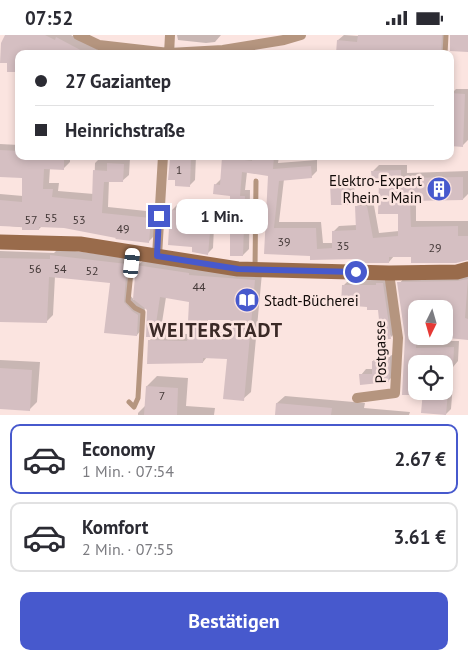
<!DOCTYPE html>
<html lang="de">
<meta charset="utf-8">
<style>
body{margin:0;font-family:"PT Sans",sans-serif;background:#f2f2f3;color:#2b2b33;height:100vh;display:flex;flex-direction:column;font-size:19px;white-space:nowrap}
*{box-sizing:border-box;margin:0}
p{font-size:16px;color:#7c7c81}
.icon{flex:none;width:28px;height:28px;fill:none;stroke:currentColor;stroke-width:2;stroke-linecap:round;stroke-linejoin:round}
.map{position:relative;height:380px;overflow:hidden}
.details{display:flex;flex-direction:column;background:#fff;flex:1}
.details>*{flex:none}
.banner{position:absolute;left:15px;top:15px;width:439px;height:110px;border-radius:10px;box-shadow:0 2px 8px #0003;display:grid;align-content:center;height:110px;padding:0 20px;background:#fff}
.needle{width:32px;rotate:185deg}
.buttons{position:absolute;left:408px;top:265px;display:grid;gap:10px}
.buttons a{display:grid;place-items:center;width:45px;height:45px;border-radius:10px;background:#fff;box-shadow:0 2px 8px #0003;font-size:25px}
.end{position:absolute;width:22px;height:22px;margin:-11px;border:6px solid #4759cd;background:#fff;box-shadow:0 0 0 2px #fff}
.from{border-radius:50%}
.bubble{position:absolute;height:35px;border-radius:10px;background:#fff;box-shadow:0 2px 8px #0003;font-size:16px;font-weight:800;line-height:35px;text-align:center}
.car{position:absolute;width:15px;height:30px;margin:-15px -8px;border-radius:6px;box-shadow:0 0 4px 1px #0007;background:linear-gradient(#fff 24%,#345 0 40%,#fff 0 76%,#345 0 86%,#fff 0)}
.banner b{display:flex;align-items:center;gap:18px;height:48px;font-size:19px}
.banner b+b{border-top:1px solid #e1e1e2}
.banner i{width:12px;height:12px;background:#2b2b33}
ul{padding:9px 0 0;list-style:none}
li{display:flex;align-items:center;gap:15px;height:70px;margin:0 10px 8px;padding:0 10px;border:2px solid #e1e1e2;border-radius:10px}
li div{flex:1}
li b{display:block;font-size:19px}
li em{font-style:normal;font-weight:800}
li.current{border-color:#4759cd}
li>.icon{width:45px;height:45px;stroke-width:1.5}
.primary-button{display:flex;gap:10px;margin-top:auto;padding:10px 20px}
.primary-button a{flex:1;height:58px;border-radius:10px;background:#4759cd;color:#fff;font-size:20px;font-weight:800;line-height:58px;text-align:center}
.status{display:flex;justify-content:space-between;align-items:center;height:35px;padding:0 25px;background:#fff;direction:ltr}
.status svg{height:14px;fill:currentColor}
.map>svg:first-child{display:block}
.shadow{fill:#0003;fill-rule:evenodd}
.building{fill:#d5bfc2;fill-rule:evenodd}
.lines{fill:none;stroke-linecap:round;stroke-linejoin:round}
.lane{stroke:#b5957f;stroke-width:5}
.street{stroke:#b5957f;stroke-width:10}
.secondary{stroke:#996b4b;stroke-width:15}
.route{stroke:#4759cd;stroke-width:6}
.labels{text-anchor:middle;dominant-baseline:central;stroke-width:5;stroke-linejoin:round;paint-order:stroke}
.number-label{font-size:12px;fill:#433837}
.poi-label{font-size:15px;fill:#120b09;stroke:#fbe4e0;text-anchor:end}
.street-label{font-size:15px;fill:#120b09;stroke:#fbe4e0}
.district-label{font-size:20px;font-weight:bold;letter-spacing:1px;fill:#3a2926;stroke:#fbe4e0}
</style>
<div class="status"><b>07:52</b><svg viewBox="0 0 49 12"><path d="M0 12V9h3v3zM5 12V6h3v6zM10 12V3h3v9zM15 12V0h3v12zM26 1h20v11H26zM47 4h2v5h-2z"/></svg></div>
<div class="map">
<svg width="468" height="380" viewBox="0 0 468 380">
<rect width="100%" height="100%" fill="#fbe4e0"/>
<path class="shadow" d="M6,0H71L101,16L100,19H19L8,27Z
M177,0H221L215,7L206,8L178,5Z
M344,0L359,1V0H447L444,19H337L338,5Z
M287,16L301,18V19H284Z
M456,54H468V105L463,110H450L451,59Z
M0,109L19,110V121H70V127L64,133H50L49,148H59L58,156L94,159L95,128L101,122L130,123L129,140L122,146L109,145L108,172L156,177L155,200L148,207L64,192L42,191L39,194L0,190V159L23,161L24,142L0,141Z
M171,121H196L195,145L189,151L176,144H170Z
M225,121H279L278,128L317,125V136L311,142L284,144L279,187H321L323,208H333V197L339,191L357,190L356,172L362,166L373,165L379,198L399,196V178L380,145L373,136L379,130H407V138L468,136V159L463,164L416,165V186H468V224L394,221L389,227L312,219L265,218L270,139L247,137L245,155H250L249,214L243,220L232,159L215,150L222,143L223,123Z
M354,143L355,164L349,169L332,149L337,144Z
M177,170L199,171L198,191L214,192L213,213L208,218L194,211L171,176Z
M58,214L133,223L130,260L134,265L137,231L145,224L262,238L251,357L243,364L228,323L207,322L203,327L149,306L154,301L148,275L145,272L143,293L137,300L112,247L55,241L53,280L47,286L0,285V216L54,218ZM166,262L190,266L189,299L156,298L161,294ZM208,284H232L230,298L208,296Z
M468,240V304L452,275L416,274V301H431V306H459L458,326L453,332H444V329H416V356H444V347L453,348L451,374L445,380L424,358L404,359L406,302L399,249L404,243Z
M382,243H388L396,297L391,302L379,274L369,271L344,250L349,245H380Z
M395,320L394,340L388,346L361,340L366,334H373V326L378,321Z
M0,325L40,327L37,367L29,375L0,373Z
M157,341L188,343L186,371L215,373L214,380H138V378L146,370L147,351Z
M285,361L365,368L364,373L410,377L409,380H276L277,368Z"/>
<path class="building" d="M5,0H45L55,5L56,2L88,19H19V37H7V28H0L1,8Z
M358,0H442L441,19H336L337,5L357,7Z
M450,0H468V17L450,16Z
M450,58L465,59L463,112L450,111Z
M0,115L19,116V121H64V135L44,134L43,154H53L52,162L92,166L93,135L107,136V128L124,129L123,147H104L102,178L151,183L149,208L115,204L116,203L64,193L39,192V195H22V192L0,191V165L22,167V143L0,142Z
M252,121H274L273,134L311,131L312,143L279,146L274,193H316L317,214L332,213V196L356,195L355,171H367L373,203L398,201V179H378L379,146H372L371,136L401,135V143L463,142V165L410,166L411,192L458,191V201H468V225L456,228H411V222H389V228H358V224L310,225V221L264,219L268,141L242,137L240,161H245L243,221H230V161L213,159L214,149L220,150L222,122L252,126Z
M170,123L191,124L190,152L175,151V145H168Z
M349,148L350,170H331L330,149Z
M170,175L194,176L193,196L210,197L208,220L192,217V212L168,210Z
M50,220L127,229L124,267L132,276L138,280L137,301L104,298L110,248L71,244L49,242L47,288L0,287V223L50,224Z
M136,230L189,238V240L255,245L244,366L223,364L227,324L203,323V328L147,329L148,305L187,306L189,267L160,262L154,302H146L147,275L133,264ZM201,285H230L228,305L201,303Z
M468,244L465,283L468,284V305L448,303L451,276L444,275V274L416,273V313L454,312L453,333H444V329H416V360H402L405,302L397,247L457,246Z
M376,248H383L391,304H381L378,275H367V272L341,270L342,250H376Z
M390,325L389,347L360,350L359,339H372V326Z
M0,333L32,335L30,376L0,374Z
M146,351L178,353L177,380H144Z
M423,356H448L446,380L421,378Z
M276,368L332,373L331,380H275Z"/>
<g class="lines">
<path class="lane" d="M445,19L446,0
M255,234L256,146
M129,367L134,372L138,363L143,277L135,273L128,266L133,218"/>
<path class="street" d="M78,0L99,10L169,18L223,15L284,5L301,0
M169,19L170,0
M157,221L163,121
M357,363L395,358L398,303L389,238"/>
<path class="secondary" d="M0,207L80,209L238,234L389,238L457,237L468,234"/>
</g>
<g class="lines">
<path class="route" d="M159,181L157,221L238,234L356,237"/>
</g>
<defs>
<symbol id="building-disc" viewBox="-11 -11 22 22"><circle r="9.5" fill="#4759cd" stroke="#fbe4e0"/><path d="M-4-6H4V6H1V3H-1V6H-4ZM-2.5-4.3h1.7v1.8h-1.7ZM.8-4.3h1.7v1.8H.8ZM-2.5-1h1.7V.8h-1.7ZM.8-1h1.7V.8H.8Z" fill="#fff"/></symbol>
<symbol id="library-disc" viewBox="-11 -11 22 22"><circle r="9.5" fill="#4759cd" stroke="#fbe4e0"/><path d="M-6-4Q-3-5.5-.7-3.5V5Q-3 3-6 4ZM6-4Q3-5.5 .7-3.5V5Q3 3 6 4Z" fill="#fff"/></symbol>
</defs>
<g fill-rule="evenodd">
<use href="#building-disc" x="425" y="140" width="28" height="28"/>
<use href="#library-disc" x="233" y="251" width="28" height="28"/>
</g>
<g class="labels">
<g class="number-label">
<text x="179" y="134">1</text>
<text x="51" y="182">55</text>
<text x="31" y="184">57</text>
<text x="79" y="184">53</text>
<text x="123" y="193">49</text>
<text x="284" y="206">39</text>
<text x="343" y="210">35</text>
<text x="435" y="212">29</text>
<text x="35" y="233">56</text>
<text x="60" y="233">54</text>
<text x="92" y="235">52</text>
<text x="199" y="251">44</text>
<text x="162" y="360">7</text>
</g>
<g class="poi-label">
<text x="422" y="145">Elektro-Expert<tspan x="422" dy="17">Rhein - Main</tspan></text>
<text x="264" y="265" text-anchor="start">Stadt-Bücherei</text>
</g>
<g class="street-label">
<text transform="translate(380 317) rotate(-91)">Postgasse</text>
</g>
<g class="district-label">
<text x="216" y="295">WEITERSTADT</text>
</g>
</g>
</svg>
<div class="buttons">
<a><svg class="needle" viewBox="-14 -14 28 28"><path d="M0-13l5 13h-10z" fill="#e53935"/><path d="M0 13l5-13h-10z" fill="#7c7c81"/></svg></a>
<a><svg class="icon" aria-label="locate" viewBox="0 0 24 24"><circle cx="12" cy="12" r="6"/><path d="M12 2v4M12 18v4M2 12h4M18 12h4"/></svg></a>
</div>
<i class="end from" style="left:356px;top:237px"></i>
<i class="end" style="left:159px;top:181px"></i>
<div class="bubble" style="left:176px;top:164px;width:92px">1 Min.</div>
<i class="car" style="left:132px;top:228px;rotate:6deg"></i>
<div class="banner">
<b><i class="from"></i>27 Gaziantep</b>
<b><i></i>Heinrichstraße</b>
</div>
</div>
<section class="details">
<ul>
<li class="current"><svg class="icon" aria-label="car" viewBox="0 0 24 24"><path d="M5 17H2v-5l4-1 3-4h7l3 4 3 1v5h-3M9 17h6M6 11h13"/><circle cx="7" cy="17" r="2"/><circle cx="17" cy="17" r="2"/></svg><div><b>Economy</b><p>1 Min. · 07:54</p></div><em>2.67 €</em></li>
<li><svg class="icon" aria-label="car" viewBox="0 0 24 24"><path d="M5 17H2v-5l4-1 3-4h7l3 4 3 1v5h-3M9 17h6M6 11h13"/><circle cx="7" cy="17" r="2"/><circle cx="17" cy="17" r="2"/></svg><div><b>Komfort</b><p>2 Min. · 07:55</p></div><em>3.61 €</em></li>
</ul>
<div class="primary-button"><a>Bestätigen</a></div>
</section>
